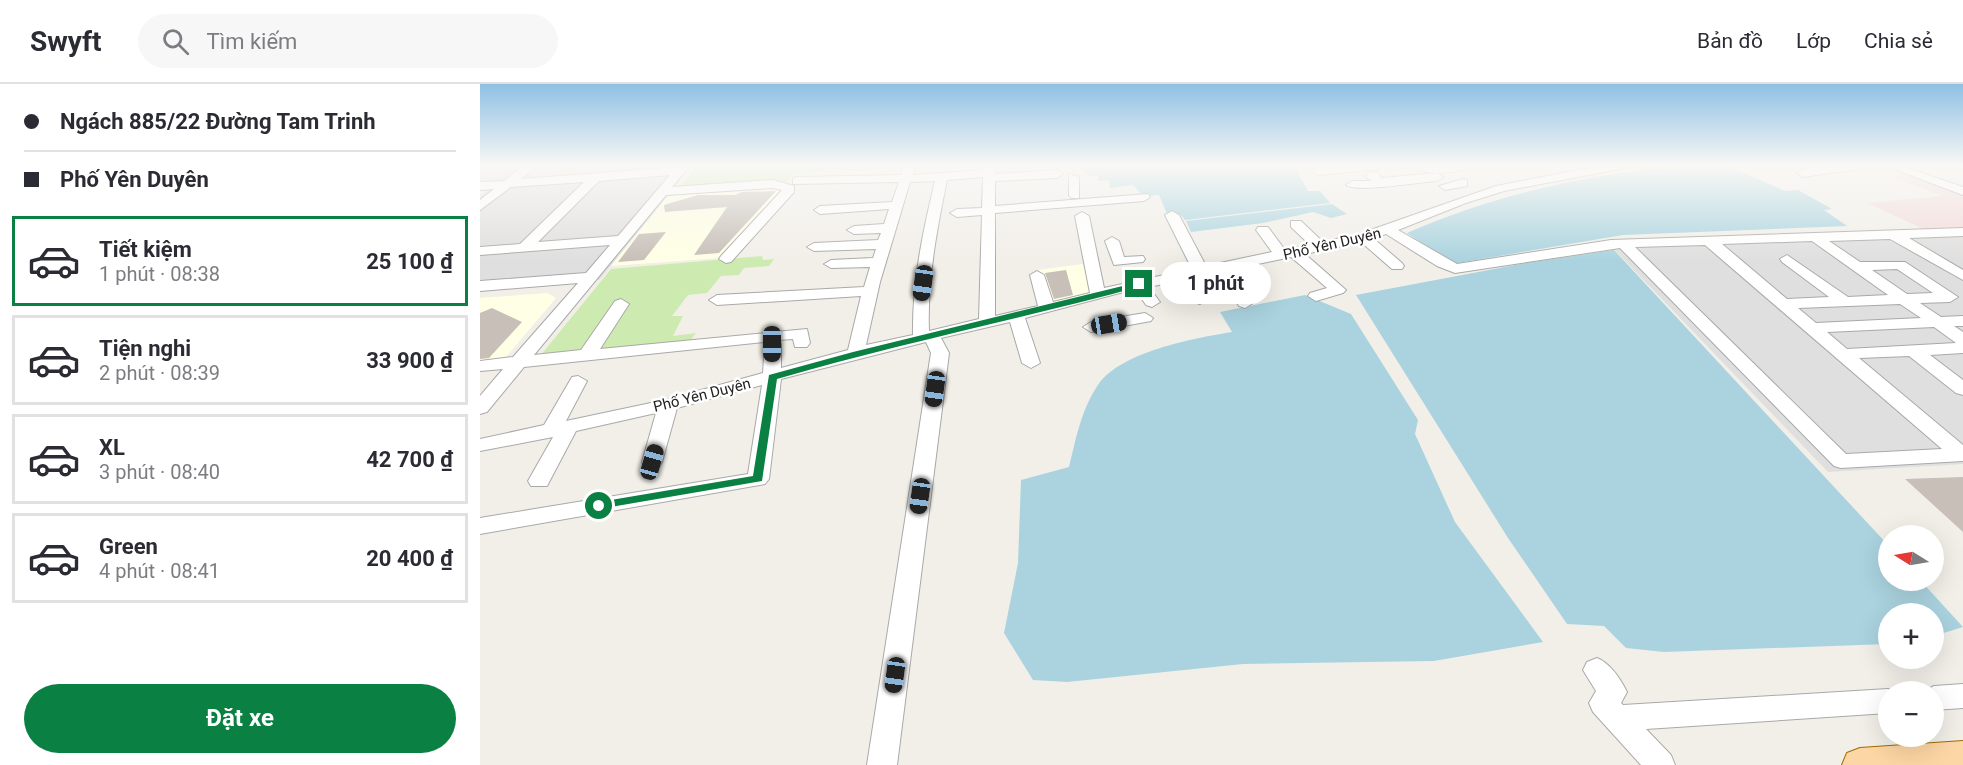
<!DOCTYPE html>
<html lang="vi">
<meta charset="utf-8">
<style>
body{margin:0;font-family:Roboto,sans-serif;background:#f7f7f7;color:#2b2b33;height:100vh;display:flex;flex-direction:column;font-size:22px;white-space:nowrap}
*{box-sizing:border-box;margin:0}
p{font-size:20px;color:#7c7c81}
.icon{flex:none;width:33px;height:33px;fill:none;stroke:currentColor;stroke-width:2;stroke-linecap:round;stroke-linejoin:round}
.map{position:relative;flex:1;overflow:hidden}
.panel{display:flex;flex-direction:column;background:#fff;width:480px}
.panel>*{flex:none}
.top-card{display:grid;align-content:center;height:132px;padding:0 24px;background:#fff}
.needle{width:39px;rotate:281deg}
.controls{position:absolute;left:1398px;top:441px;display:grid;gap:12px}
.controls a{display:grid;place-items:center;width:66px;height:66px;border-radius:50%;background:#fff;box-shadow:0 6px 24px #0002;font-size:30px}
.end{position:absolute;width:27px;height:27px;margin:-14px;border:8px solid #0b8043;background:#fff;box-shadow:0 0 0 3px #fff}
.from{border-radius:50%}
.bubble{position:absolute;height:42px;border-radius:21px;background:#fff;box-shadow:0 6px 24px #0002;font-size:20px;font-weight:700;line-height:42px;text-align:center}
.car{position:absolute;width:18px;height:36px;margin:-18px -9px;border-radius:8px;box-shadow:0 0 4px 2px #0007;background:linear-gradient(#222 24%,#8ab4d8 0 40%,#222 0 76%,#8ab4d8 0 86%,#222 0)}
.top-card b{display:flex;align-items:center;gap:21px;height:57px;font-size:22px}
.top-card b+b{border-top:2px solid #e1e1e2}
.top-card i{width:15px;height:15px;background:#2b2b33}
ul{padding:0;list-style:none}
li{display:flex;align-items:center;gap:18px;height:90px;margin:0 12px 9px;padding:0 12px;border:3px solid #e1e1e2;border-radius:0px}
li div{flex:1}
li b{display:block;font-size:22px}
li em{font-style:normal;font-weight:700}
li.on{border-color:#0b8043}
li>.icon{width:54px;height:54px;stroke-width:1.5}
.primary-button{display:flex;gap:12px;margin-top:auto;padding:12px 24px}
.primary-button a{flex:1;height:69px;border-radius:36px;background:#0b8043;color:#fff;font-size:24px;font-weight:700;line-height:69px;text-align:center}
header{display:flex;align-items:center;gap:36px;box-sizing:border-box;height:84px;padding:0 30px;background:#fff;border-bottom:2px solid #e1e1e2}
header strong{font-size:28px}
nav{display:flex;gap:33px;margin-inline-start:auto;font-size:21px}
.search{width:420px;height:54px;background:#f7f7f7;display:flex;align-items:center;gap:15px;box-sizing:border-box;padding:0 21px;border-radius:33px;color:#7c7c81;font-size:22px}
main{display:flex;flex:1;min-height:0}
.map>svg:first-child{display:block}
.residential{fill:#e0dfdf}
.commercial{fill:#f2dad9}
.education{fill:#ffffe5}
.grass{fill:#cdebb0}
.water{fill:#aad3df}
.building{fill:#c7bfb8}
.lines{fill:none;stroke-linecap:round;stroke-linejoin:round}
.minor-casing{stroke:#a9a9a9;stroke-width:2}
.major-casing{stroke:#a06b00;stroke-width:2}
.minor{fill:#fff;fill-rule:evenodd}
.major{fill:#fcd6a4;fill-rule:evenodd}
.route{fill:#0b8043}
.labels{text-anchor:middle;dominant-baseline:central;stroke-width:5;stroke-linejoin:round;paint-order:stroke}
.street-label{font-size:15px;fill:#222;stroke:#fff}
</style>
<header>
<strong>Swyft</strong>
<div class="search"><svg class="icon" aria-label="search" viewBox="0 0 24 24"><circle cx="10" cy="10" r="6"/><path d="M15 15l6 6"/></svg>Tìm kiếm</div>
<nav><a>Bản đồ</a><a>Lớp</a><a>Chia sẻ</a></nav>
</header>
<main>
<section class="panel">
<div class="top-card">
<b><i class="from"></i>Ngách 885/22 Đường Tam Trinh</b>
<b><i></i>Phố Yên Duyên</b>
</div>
<ul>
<li class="on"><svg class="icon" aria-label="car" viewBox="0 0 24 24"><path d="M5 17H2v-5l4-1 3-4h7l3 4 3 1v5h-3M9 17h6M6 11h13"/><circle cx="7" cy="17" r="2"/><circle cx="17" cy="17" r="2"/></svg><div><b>Tiết kiệm</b><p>1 phút · 08:38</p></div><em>25 100 ₫</em></li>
<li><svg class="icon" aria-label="car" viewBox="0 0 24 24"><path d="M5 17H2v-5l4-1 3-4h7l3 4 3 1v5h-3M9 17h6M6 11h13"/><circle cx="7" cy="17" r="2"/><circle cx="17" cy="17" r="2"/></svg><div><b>Tiện nghi</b><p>2 phút · 08:39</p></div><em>33 900 ₫</em></li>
<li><svg class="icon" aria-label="car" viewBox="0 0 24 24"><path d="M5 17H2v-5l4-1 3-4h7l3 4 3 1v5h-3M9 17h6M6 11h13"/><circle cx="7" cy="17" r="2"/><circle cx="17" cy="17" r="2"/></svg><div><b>XL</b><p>3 phút · 08:40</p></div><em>42 700 ₫</em></li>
<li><svg class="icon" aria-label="car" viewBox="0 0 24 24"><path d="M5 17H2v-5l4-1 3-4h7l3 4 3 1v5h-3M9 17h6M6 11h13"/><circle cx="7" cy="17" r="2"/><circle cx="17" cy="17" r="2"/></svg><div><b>Green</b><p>4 phút · 08:41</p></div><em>20 400 ₫</em></li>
</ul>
<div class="primary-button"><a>Đặt xe</a></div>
</section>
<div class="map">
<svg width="1483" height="681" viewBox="0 0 1483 681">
<rect width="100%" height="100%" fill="#f2efe9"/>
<path class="residential" d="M0,82H212L119,196L0,206V112L8,106H0Z
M1483,146V380L1348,388L1127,158Z"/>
<path class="commercial" d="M1429,89L1483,109V145L1446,146L1387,119L1463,112L1411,92Z"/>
<path class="education" d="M298,102L303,104L291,120L240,174L131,182L187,113L203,108Z
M603,180L613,209L569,221L558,186Z
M67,209L76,214L26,273L13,279L0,280V214Z"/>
<path class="grass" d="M216,82H347L344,87L313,90L307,98L197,106Z
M282,172L283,176L294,175L289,182L264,184L259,191L241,192L227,209L208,211L192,232H203L193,252L216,249L209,258L60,272L131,185Z"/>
<path class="water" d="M599,82H814L828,107H840L850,119L705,136L701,131L687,130L679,111L663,112L653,101L630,104L629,96L618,97V91L609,92Z
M1239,82H1248L1305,107L1318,106L1352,125L1344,126L1367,142L1143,151L972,180L927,149C1004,116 1074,98 1156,87C1183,83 1212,84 1239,82Z
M852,120L867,130L851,134L833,128L783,139L711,148L706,137Z
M1134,166L1408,461V496L1441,497L1483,543L1454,552V530H1408V560L1184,568L1146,564L1124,542L1087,540L1028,454L876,211L1046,179Z
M825,211L871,230L938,336L935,350L975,438L1063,558L954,577L763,580L587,598L553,596L524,549L538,479L541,396L589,383C596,355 601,326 618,301C640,268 714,254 752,248L740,228Z"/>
<path class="building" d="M296,107L239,169L214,171L247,123L185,128L184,121L218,111H255L262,108Z
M186,148L164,176L138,178L159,150Z
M586,186L593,211L574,215L565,189Z
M12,224L42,238L9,274L0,275V229Z
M1483,393V448L1425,395Z"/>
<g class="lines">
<defs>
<path id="minor" d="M43,82H56L41,95L210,82L192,103L293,96L314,102V108L251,178L246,179L239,175L241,172L302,106L292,104L186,111L54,271L101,266L135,217L141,215L149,220L120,265L327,245L330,259L327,263H315L313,255L298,256L301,260V284L368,266L381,212L237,221L229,216L237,211L384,203L390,183L351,184L344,180L351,176L393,174L396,165L334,167L327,163L334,159L398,156L401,149L374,150L367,146L374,142L404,140L409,125L340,130L334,126L340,122L412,118L419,98L313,100V94L317,93L421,91L424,82H436L433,91L503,86V82H515L516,90L577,86L583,90L577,94L515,97V122L668,110L670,113L664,117L515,129V232L558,222L550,191L557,187L564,191L573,218L610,209L595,132L602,128L609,132L624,204L712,185L685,131L692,127L699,131L726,182L792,168L776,146L778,143H788L805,166L830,161L811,143V137H821L843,158L882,149L1016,102L1119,82H1146L1140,85L1024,107L986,119L918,146L977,180L1131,156L1483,144V152L1429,154L1483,186V196L1410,155L1349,157L1380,178H1425L1478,213L1470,218L1440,219L1461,233L1483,232V242H1474L1483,248V269L1450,271L1483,296V311L1476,309L1429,272L1379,274L1483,361V377L1361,384L1354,382L1140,164L975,189L957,182L906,150L893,154L922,179L924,182L922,185H912L881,158L825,170L866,206L863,209L836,217L828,212L830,209L847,204L811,173L750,186L773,219L765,224L759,222L737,188L711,194L728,215L720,220L714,218L698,197L669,203L680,218L672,223L666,221L655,205L545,234L560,279L551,284L542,279L530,238L461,254L469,269L417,681H387L451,269L446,258L301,295L289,395L285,400L0,450V434L268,390L282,301L197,324L182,378L179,383H165L162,378L176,329L96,347L67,402H51L48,397L73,353L0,367V355L64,341L92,293L98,292L107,297L86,337L185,316L283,289L285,258L44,283L7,328L0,330V312L23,285L0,287V277L33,273L98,199L0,207V197L106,189L130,161L0,171V163L40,160L104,98L31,103L0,126V116L14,105L0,106V98L24,97ZM190,91L138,152L58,158L119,97ZM503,93L502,124L477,125L470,129L477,133L502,131L499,235L449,247C447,196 457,145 467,96ZM455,97C443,147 432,198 433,251L386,261L400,198L430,98ZM1332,157L1408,211L1368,213L1307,171L1300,175L1302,178L1349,213L1307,215L1242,160ZM1225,161L1462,365L1366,370L1155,163ZM1417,185L1453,209L1427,210L1392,186ZM1420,220L1441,234L1336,239L1318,224ZM1454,243L1476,259L1367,265L1347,248Z
M365,82H387C382,87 370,87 365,82Z
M859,82H902L896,85L838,91L832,87L838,83Z
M946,82H990C981,89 949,92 941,85Z
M1353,82H1384L1378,85L1323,93L1317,89L1323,85Z
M1406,82H1422L1483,103V111Z
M891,88L898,89L901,94L957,89L963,93L957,97C940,98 875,109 866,101L872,97H891L885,92Z
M589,90L599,93V114H591L589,111Z
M983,95L987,96V102L965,106L959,102Z
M632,153L639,157L644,173L663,172L665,175L663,178L634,181L625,157Z
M665,229L673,234L671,237L611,248L603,243L611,238Z
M1117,574C1131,580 1140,594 1147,608L1141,619L1143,621L1408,605L1416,608H1408V629L1166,645L1191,671L1195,681H1161L1113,628L1109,619L1116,607L1103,586L1107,578Z
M1483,600V624L1454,626V608H1443L1454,602Z"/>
<path id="major" d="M1483,657V681H1362L1367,669L1380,664Z"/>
</defs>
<use href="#minor" class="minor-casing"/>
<use href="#major" class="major-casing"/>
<use href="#minor" class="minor"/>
<use href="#major" class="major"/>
</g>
<linearGradient id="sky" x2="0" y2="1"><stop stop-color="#8fc0e4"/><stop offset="0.46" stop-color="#f9f8f5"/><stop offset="1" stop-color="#f9f8f5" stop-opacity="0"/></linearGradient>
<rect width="1483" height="177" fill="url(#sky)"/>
<path class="route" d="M659,198L662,202C541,235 418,260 297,295L282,397L119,425L114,422L119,418L273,392L289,291L373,268Z"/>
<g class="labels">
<g class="street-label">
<text transform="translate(852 160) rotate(-13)">Phố Yên Duyên</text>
<text transform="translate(222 311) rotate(-14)">Phố Yên Duyên</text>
</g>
</g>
</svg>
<div class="controls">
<a><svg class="needle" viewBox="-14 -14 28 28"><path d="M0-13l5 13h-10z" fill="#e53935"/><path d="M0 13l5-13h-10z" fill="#7c7c81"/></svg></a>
<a>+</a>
<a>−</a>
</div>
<i class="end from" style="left:119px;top:422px"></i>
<i class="end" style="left:659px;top:200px"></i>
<div class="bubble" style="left:680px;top:178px;width:111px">1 phút</div>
<i class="car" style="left:443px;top:199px;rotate:188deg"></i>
<i class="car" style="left:629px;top:240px;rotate:81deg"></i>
<i class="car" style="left:292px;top:260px;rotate:180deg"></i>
<i class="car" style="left:455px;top:305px;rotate:188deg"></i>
<i class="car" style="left:172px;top:378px;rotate:16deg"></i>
<i class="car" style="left:440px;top:412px;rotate:188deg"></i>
<i class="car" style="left:415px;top:591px;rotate:188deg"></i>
</div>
</main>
